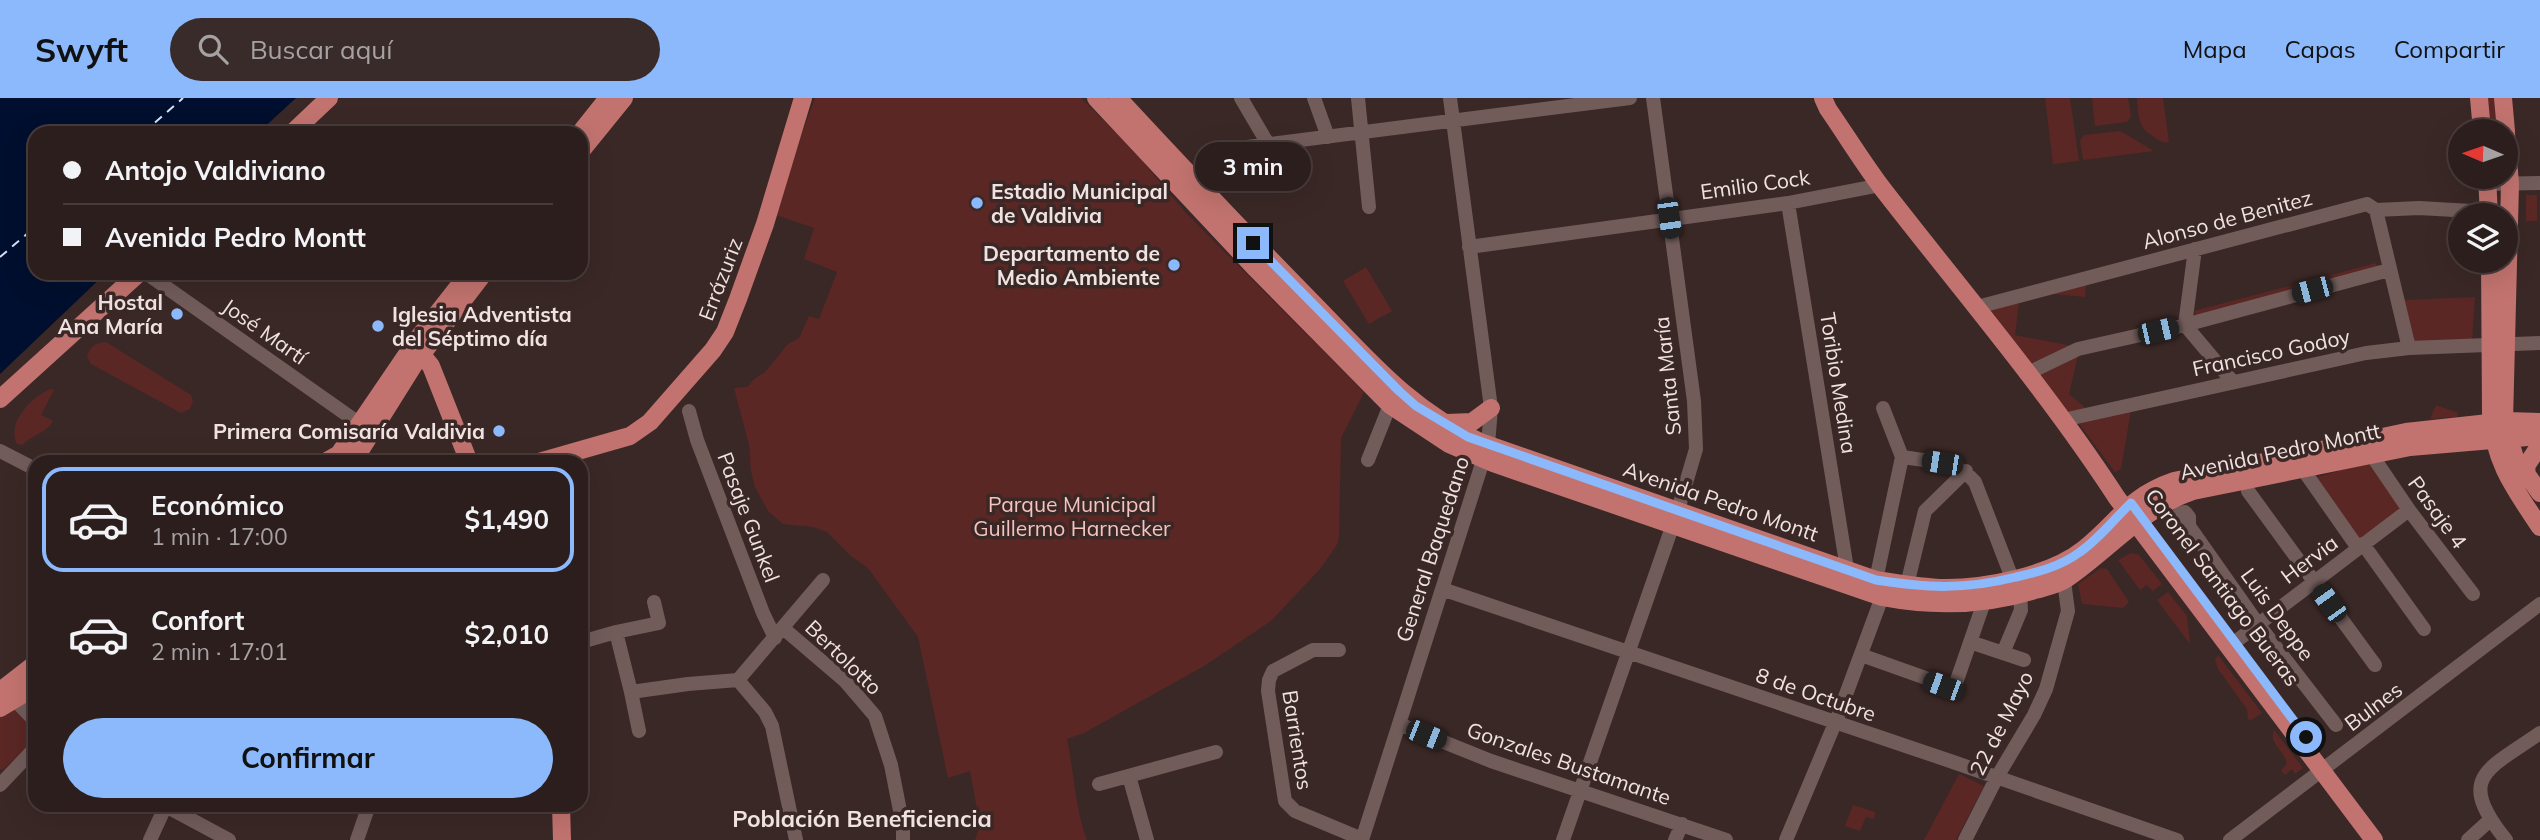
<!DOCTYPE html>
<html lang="es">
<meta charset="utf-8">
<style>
body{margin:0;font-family:Mulish,sans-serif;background:#382b29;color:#f1f3f6;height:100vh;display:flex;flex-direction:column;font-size:26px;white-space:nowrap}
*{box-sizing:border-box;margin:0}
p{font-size:23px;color:#a6a2a3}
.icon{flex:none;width:38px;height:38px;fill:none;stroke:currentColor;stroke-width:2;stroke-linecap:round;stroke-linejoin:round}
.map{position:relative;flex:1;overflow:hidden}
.sheet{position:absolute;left:28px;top:357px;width:560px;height:357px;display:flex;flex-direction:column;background:#2c1e1c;border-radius:21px;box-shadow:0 7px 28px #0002,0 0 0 2px #483c3b}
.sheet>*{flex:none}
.guide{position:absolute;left:28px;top:28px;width:560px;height:154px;border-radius:21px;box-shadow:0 7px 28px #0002,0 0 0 2px #483c3b;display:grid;align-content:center;height:154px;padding:0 35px;background:#2c1e1c}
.needle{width:46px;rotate:272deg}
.fabs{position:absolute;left:2448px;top:21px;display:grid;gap:14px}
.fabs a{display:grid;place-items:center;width:70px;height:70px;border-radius:50%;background:#2c1e1c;box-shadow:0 7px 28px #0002,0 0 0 2px #483c3b;font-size:35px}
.end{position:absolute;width:32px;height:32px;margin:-16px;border:9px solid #8cb9fc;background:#111;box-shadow:0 0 0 4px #111}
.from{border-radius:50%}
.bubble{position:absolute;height:49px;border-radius:24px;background:#2c1e1c;box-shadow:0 7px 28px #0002,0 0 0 2px #483c3b;font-size:23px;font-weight:700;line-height:49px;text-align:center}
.car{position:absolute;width:21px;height:42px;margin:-21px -10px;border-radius:9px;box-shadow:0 0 5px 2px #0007;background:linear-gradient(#222 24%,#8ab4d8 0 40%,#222 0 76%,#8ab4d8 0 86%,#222 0)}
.guide b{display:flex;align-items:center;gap:24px;height:66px;font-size:26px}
.guide b+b{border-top:2px solid #483c3b}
.guide i{width:18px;height:18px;background:#f1f3f6}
ul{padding:12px 0 0;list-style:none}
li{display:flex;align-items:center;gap:21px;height:105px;margin:0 14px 10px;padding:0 21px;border:4px solid transparent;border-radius:21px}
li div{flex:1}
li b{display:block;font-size:26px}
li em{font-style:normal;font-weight:700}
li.current{border-color:#8cb9fc}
li>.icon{width:63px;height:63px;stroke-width:1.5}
.action{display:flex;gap:14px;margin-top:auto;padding:14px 35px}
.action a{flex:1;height:80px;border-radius:42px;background:#8cb9fc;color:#111;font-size:28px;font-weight:700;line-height:80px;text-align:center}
header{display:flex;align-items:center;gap:42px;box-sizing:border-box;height:98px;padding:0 35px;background:#8cb9fc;color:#111}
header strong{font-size:33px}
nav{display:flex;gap:38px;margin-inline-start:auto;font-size:24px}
.search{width:490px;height:63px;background:#382b29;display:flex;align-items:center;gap:18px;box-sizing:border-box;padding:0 24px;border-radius:38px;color:#a6a2a3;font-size:26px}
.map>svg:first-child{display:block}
.green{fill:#5a2725}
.water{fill:#000f2f}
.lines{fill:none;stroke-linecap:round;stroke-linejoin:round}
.ferry{stroke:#d7e4f7;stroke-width:2;stroke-dasharray:9 7;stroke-linecap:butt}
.minor{stroke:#715c5a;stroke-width:14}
.major{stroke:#c2736f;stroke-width:18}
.route{stroke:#8cb9fc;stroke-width:9}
.poi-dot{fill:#8cb9fc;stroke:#3a2826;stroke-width:2.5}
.labels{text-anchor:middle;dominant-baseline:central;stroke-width:7;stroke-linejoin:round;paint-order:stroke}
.street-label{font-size:21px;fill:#efe2e1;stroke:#3a2826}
.poi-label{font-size:21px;font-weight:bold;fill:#efe2e1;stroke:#3a2826;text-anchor:end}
.park-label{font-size:21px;fill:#f6c3bf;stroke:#3a2826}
.neighbourhood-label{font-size:23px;font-weight:bold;fill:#efe2e1;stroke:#3a2826}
</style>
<header>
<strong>Swyft</strong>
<div class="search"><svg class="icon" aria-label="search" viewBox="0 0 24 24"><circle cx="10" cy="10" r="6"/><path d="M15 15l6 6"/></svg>Buscar aquí</div>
<nav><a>Mapa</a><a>Capas</a><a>Compartir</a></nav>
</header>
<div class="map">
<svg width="2540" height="742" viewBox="0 0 2540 742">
<rect width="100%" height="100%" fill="#3a2826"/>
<path class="green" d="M815,0H1081L1133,52L1185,114L1364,294L1341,340L1339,437L1338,445L1321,470L1271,523L1204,568L1084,635L1067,641C1074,674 1075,710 1087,742H975L980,728L970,673L948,680L918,539L868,470L851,458L827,434L813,429L783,426L768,413L755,389L751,373L749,347L734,290L747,289L754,281L765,274L788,246L799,240L809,218L819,221L837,174L804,161L814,130L773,116Z
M2045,0H2070L2079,63L2053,66Z
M2092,0H2128L2131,18L2127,24L2095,28Z
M2137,0H2163L2169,44C2162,45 2160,43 2154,39C2137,29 2139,19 2137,0Z
M2487,0H2499L2503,33H2491Z
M2120,33L2154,53L2083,62L2080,43L2084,37Z
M2526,97H2537V123H2526Z
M2376,165L2378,172L2196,218L2194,213Z
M1366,169L1392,213L1369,226L1343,183Z
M2086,186L2085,199L2054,196V195Z
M2475,199L2472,243L2413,244L2403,202Z
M2019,204L2015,237L2072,248L2032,265L2028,264L1991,215V212Z
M106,244L191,297L193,303L190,311L181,315L91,266L87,259C90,248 95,245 106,244Z
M2078,257L2069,296L2088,312L2065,316L2040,279V273Z
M51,291L54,292L41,317L53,323C46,335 32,337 22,347L17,346C6,325 32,298 51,291Z
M2436,307L2458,315L2457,319L2430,321Z
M2131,312L2121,371L2115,374L2077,323Z
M2369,363L2404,411L2359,445L2312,381L2338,373V369Z
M2131,455L2139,457L2162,486L2153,493L2147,487L2140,492L2118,462Z
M2101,470L2107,471L2129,504L2123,510L2082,506L2078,486Z
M2168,494L2187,518L2190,546L2157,502Z
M2218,557L2262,615L2250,623L2248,621L2247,611L2218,571L2215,562Z
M14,609L35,628V641L4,671L0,672V618Z
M2274,632L2303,670L2295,676L2292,671L2285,677L2281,673L2287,665C2284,652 2268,645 2274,632Z
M1959,676L1984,688L1956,742H1924Z
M1853,707L1875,714L1874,721L1866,719L1860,733L1845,728Z"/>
<path class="water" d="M0,0H296L258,35H35V175H106L0,276Z"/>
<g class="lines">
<path class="ferry" d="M143,35L183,0
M0,159L35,129"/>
<path class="minor" d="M1241,0L1268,46
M1314,0L1328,39
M1358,0L1369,109
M1247,49L1630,0
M2487,86L2540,85
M1788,105L1847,471
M2376,112L2409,250
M1469,149L1788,105L1881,87
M2195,151L2185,227L2233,284
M146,175L360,326
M1977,209L2367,106L2376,112L2419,110L2489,114
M2026,276L2078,251L2185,227L2389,172
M1883,310L1902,359
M689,313L697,342L763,515L775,540
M2063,322L2366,255L2409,250L2540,245
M0,353L35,371
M2371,356L2409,412L2473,496
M1368,362L1390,307
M2302,370L2358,450
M2248,393L2375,567
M2189,428V419L2185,414L2179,416L2178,420L2189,428L2258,526L2336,627
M2363,446L2424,531
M1876,482L1902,359C1927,363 1958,363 1975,384L2012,480
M1907,487L1925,413L1966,373
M1442,491L1956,665L2177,742
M783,530L845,583L875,618L891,667L903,728V742
M616,534L659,525L654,504
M581,544L616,534L631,594L688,586L738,582L765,614L772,628L796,742
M1970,544L2024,562
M2235,544L2409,412
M1339,552H1313L1273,573L1269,582L1268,593L1285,703L1295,713L1362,741
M2003,555L2021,512L2020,497
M1861,557L1951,589L1957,582L1984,504
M738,582L823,482
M7,594L35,623
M631,594L639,633
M1399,626L1491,663L1726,742
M1129,678L1147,742
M1099,686L1216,654
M0,687L35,650
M164,707L229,742
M150,742L166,707
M357,742L369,707
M1362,742L1488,347L1491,310L1450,0
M1563,742L1678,412L1696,351L1694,303L1653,0
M1675,742L1682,726
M1786,742L1838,618L1882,499
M1965,742L1997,679L2034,617L2046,591L2068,513L2064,483
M2230,742L2540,506
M2468,742L2490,722
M2506,742C2455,679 2487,672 2540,635"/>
<path class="major" d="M1096,0L1256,171L1390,307L1449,346L1493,365L1882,499C1934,509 1984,508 2035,492C2045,489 2057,487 2066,481C2109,452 2142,410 2193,393L2410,349L2540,338
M1118,0C1182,69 1247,138 1313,205C1367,260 1408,311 1480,344L1876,482C1897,485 1919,489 1940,490C1984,491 2050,478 2084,451C2119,423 2128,399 2174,383L2406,334L2507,323L2540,324
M1823,0L1828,11C1846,37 1863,65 1882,90C1961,192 2046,291 2117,400L2374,742
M2479,0L2482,33
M2503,0L2506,33
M292,35L329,0
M580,35L608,0
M2506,35L2510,86L2504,324L2515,360L2540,395
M581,53L624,0
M2487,79L2489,117
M2490,163L2491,316C2494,364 2514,390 2540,429
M414,253L422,257L431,268L469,364
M0,301L139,175
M1447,325L1472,324L1491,310
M325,364L339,356L418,240L469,175
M353,364L415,265L484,175
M539,364L630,338L650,324L713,252L725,234L738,201L765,126L803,0
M2527,378L2526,368L2540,347
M0,593L35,566
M0,610L35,589
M561,707L562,742"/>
</g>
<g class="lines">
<path class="route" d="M1253,145L1399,293L1416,308L1468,339L1876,482C1928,490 1964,492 2016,479C2039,474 2061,468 2080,454C2100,440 2114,421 2131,405L2306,639"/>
</g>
<g class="poi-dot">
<circle cx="977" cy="105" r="7"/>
<circle cx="1174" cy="167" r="7"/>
<circle cx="177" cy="216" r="7"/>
<circle cx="378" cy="228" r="7"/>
<circle cx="499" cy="333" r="7"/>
</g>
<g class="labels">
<g class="street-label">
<text transform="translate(1755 86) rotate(-8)">Emilio Cock</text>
<text transform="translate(2227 121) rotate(-15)">Alonso de Benitez</text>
<text transform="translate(720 181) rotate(-69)">Errázuriz</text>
<text transform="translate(265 233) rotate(35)">José Martí</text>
<text transform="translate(2271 254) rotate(-12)">Francisco Godoy</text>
<text transform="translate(1667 278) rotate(-96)">Santa María</text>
<text transform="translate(1839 285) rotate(81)">Toribio Medina</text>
<text transform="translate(2280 353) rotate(-12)">Avenida Pedro Montt</text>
<text transform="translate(1721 403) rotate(19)">Avenida Pedro Montt</text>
<text transform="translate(2438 414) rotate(54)">Pasaje 4</text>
<text transform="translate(749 419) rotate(69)">Pasaje Gunkel</text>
<text transform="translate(1432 451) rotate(-72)">General Baquedano</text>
<text transform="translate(2309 461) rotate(-37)">Hervia</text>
<text transform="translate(2223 489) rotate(53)">Coronel Santiago Bueras</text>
<text transform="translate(2278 516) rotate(54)">Luis Deppe</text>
<text transform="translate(844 559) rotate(44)">Bertolotto</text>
<text transform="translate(1816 596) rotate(19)">8 de Octubre</text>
<text transform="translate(2373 608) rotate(-37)">Bulnes</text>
<text transform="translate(2001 625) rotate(-63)">22 de Mayo</text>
<text transform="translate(1298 642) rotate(81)">Barrientos</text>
<text transform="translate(1569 665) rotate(19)">Gonzales Bustamante</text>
</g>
<g class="poi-label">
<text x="991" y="93" text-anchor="start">Estadio Municipal<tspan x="991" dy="24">de Valdivia</tspan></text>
<text x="1160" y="155">Departamento de<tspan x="1160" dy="24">Medio Ambiente</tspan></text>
<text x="163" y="204">Hostal<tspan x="163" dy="24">Ana María</tspan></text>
<text x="392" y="216" text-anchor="start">Iglesia Adventista<tspan x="392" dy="24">del Séptimo día</tspan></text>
<text x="485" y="333">Primera Comisaría Valdivia</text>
</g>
<g class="park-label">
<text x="1072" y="406">Parque Municipal<tspan x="1072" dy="24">Guillermo Harnecker</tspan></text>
</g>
<g class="neighbourhood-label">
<text x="862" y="720">Población Beneficiencia</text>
</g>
</g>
</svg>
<div class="fabs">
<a><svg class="needle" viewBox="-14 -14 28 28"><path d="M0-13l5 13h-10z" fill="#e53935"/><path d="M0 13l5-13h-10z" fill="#a6a2a3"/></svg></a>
<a><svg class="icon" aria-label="layers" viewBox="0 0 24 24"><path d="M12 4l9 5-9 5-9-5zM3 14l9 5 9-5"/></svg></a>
</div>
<i class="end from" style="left:2306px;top:639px"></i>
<i class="end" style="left:1253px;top:145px"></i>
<div class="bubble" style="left:1195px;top:44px;width:116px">3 min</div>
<i class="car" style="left:1669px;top:120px;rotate:172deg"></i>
<i class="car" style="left:2312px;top:192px;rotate:255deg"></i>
<i class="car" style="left:2158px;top:233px;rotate:77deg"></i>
<i class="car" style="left:1942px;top:365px;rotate:279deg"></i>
<i class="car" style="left:2329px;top:505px;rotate:324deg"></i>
<i class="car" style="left:1943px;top:588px;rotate:290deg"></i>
<i class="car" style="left:1426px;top:637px;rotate:112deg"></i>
<div class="guide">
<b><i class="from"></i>Antojo Valdiviano</b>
<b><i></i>Avenida Pedro Montt</b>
</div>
<section class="sheet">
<ul>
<li class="current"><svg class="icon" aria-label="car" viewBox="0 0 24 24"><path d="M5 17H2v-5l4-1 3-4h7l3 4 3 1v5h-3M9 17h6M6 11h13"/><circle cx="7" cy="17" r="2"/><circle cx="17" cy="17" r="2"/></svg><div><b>Económico</b><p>1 min · 17:00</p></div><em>$1,490</em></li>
<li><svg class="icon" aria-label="car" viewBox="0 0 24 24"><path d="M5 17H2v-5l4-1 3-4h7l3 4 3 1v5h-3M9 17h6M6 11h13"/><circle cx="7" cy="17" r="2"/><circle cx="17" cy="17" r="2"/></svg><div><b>Confort</b><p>2 min · 17:01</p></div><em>$2,010</em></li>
</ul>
<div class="action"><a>Confirmar</a></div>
</section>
</div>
